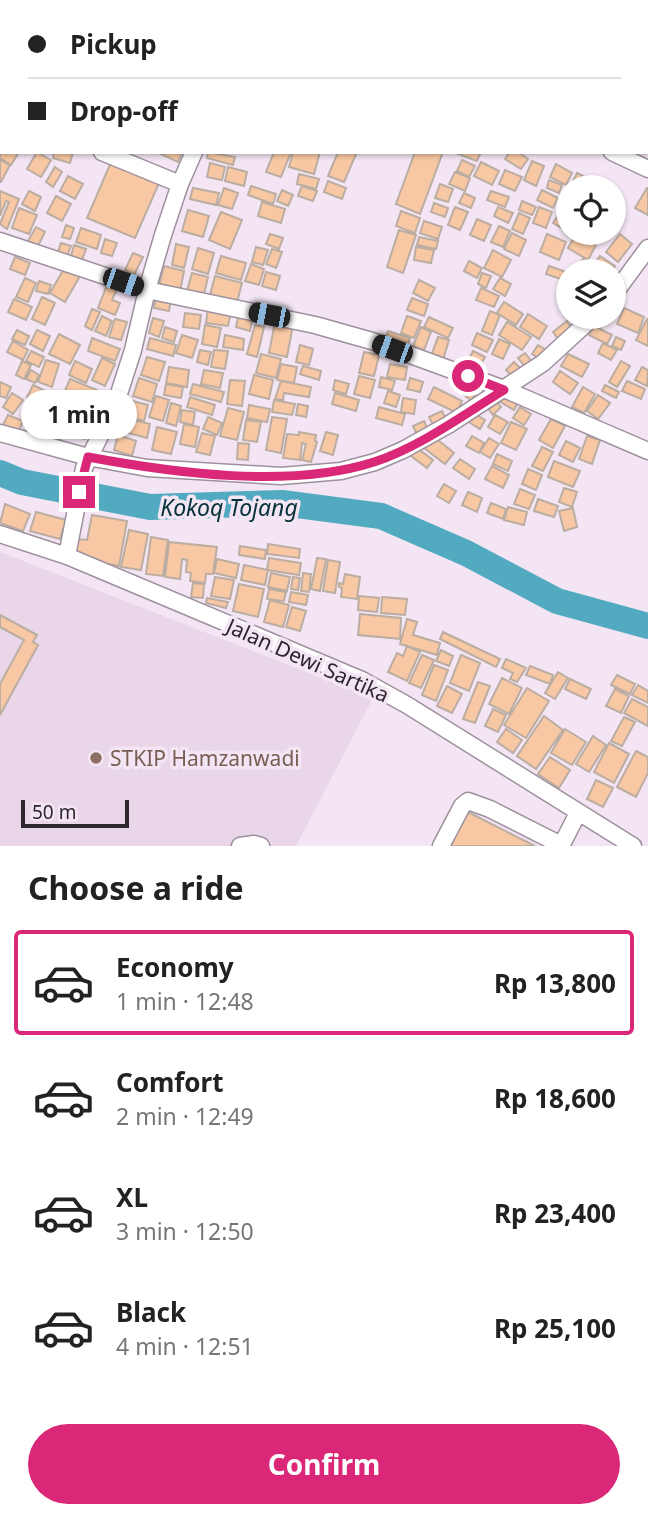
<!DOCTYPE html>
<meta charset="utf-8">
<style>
body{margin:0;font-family:"Noto Sans",sans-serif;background:#f6f6f6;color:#222;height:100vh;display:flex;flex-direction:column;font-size:26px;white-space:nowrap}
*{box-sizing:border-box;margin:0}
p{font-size:23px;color:#767676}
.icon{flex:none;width:38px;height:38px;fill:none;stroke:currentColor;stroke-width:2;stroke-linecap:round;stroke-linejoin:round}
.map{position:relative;height:846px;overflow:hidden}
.sheet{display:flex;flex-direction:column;background:#fff;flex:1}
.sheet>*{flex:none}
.hud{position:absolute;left:0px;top:0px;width:649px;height:154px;box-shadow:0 2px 5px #0004;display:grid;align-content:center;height:154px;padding:0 28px;background:#fff}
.fabs{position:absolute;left:556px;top:175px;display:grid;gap:14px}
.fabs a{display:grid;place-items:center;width:70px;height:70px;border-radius:50%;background:#fff;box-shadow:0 2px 5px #0004;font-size:35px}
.scale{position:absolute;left:21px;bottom:18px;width:108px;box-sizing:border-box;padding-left:7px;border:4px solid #2c272c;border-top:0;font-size:19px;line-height:24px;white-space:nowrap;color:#2c272c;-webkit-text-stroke:5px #f3e5f3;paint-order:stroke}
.end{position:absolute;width:32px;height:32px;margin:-16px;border:9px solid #db2777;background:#fff;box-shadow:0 0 0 4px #fff}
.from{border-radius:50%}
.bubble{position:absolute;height:49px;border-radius:24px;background:#fff;box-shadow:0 2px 5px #0004;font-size:23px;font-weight:700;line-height:49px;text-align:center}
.car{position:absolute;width:21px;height:42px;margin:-21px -10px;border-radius:9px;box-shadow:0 0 5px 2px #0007;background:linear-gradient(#222 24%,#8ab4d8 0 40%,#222 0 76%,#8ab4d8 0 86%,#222 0)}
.hud b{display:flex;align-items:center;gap:24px;height:66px;font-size:26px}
.hud b+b{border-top:2px solid #e0e0e0}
.hud i{width:18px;height:18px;background:#222}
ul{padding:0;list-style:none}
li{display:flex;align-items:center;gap:21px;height:105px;margin:0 14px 10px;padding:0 14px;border:4px solid transparent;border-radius:7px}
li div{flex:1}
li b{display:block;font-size:26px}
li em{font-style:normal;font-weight:700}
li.current{border-color:#db2777}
li>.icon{width:63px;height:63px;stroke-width:1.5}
h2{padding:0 28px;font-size:32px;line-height:84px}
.action{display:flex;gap:14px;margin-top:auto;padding:14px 28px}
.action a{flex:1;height:80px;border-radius:42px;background:#db2777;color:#fff;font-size:28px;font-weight:700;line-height:80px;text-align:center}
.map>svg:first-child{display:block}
.built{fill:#e9d6e9}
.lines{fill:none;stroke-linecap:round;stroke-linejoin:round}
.river{stroke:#52aac1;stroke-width:26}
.building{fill:#f7c8a3;stroke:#bbada2;stroke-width:2}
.minor-casing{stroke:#9e919e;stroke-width:19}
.minor{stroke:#fff;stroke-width:16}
.route{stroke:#db2777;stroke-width:9}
.education-dot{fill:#8d6e63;stroke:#f3e5f3;stroke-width:2.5}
.labels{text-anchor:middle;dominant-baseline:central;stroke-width:7;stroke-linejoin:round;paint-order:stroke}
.street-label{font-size:21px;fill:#2c272c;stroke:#f3e5f3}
.education-label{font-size:21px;fill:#785e54;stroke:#f3e5f3;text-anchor:start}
.water-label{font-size:23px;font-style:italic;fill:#06323c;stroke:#f3e5f3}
</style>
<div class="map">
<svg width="648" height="846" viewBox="0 0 648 846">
<rect width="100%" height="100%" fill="#f3e5f3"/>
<path class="built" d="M0,552L373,698L296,846H0Z"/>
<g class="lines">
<path class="river" d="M0,473L22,482L150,507L282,503L381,516L466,553L557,601L648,626"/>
</g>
<path class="building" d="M2,148V152H19L11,165L0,158Z
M37,152L51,160L41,177L27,169Z
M54,152H73L70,163L53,158Z
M157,152H182L178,162Z
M208,152L235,157L233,165L207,158Z
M274,152H291L281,177L266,172Z
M293,152H320L314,174L289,167Z
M338,152H357L344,182L328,176Z
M415,152H443L420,214L396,204Z
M459,152H481L477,161L458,154Z
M510,152H518L528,159L521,169L505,159Z
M0,160L10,165L1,182H0Z
M462,160L475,166L469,177L457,171Z
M532,161L544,166L536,186L524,180Z
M111,162L159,183L135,238L87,218Z
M481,162L499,171L492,185L474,176Z
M210,163L225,167L222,180L207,177Z
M556,164L572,173L566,185L550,177Z
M55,167L62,172L53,187L46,182Z
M228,167L247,172L244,186L225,181Z
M505,170L522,177L515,191L499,184Z
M455,172L470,178L465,191L449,184Z
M577,173L594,181L591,187H576L571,185Z
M299,174L319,179L316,189L297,184Z
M68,176L83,184L75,199L60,191Z
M549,180L562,185L559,193L547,188Z
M328,181L346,188L342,199L324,192Z
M440,184L453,189L448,202L435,198Z
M251,186L276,194L273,204L248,195Z
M302,186L317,191L313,201L298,196Z
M193,188L219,193L216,205L190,199Z
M224,188L238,193L232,209L218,205Z
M569,188V210L568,212L559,208Z
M647,188H648V215L635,208Z
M282,190L293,195L288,206L277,201Z
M542,190L558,198L553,208L537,200Z
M0,191L19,199L7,229L0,224L9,202L6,201L0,216Z
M29,191L41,197L35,211L22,204Z
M491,191L509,197L505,207L487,200Z
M464,193L475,198L471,208L459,203Z
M56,196L71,204L62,221L47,213Z
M522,201L536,207L532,215L519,210Z
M262,202L285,209L281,223L258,216Z
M434,203L448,208L445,217L431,212Z
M455,207L468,212L460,230L448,225Z
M498,207L513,213L508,223L494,216Z
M539,207L552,212L546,228L533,223Z
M19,208L37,215L29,234L12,228Z
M188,210L209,216L203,237L182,231Z
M401,211L420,218L415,233L396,226Z
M221,212L242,220L230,249L209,240Z
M519,213L530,218L523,234L512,229Z
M559,214L569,219V232L553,223Z
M477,219L491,225L484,241L470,235Z
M424,221L442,227L438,239L420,233Z
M66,225L74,228L70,239L62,237Z
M499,226L510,231L503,247L491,242Z
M36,227L45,232L38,246L28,241Z
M81,228L101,235L97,249L76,242Z
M399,230L416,235L403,273L387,267Z
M512,233L526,240L519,256L504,249Z
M270,234L283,238L279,249L266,244Z
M547,234L566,242L559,260L540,252Z
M576,234L596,245L588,260L568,248Z
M620,234L632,244L618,262L606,252Z
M419,237L438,241L436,249L417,245Z
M105,239L117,243L112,256L101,253Z
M61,243L71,246L66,259L57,255Z
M176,244L189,247L184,268L172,265Z
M74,245L86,249L81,263L70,260Z
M256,247L268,250L263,265L252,262Z
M416,247L434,250L431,263L414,260Z
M198,248L214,253L208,274L192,269Z
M272,249L282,252L276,268L266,264Z
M493,250L511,260L502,277L484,268Z
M133,253L143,257L134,275L125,270Z
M221,256L246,263L241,280L216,273Z
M600,256L615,266L611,271H594L591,269Z
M15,257L30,263L25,275L10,269Z
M583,259L591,263L587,271H577Z
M469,261L482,268L477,278L464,271Z
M251,264L264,269L259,285L245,281Z
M164,266L184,271L180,291L159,286Z
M549,266L569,273V282L546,274Z
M65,267L80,276L65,302L50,293Z
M266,272L280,276L276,290L262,286Z
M192,273L208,277L204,294L187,291Z
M482,273L491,276L486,288L478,284Z
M215,276L242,283L237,302L210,295Z
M25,278L36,283L28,302L16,297Z
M500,278L511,284L505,296L493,289Z
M109,280L132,288L130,294L117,289L112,300L120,303L115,315L98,308Z
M419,280L435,288L428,301L413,293Z
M39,281L51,285L48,294L36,291Z
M481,288L499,296L494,307L476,300Z
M156,296L171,299L169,311L154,308Z
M42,297L55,303L45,325L32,319Z
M412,298L428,304L424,316L407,310Z
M14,299L32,307L26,320L8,312Z
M504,302L523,314L516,325L497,313Z
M208,307L231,311L228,326L206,323Z
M624,308L644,317L638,333L617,324Z
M92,309L100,312L92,330L85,326Z
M490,311L500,315L492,335L482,331Z
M185,313L201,315L199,329L183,327Z
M239,313L253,316L250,331L236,327Z
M528,314L547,326L539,339L520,327Z
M102,316L112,321L106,336L95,331Z
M407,316L421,321L414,338L401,333Z
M429,317L453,328L448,338L424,327Z
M153,318L164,321L159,337L149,333Z
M115,319L127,322L121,340L109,337Z
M647,319L648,320V346L636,340Z
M567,321L575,332L561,343L553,332Z
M275,322L293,325L287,357L269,353Z
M507,322L531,337L522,350L499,335Z
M205,325L221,328L217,347L202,344Z
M255,325L264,327L257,357L247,354Z
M594,326L612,335L607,344L589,335Z
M165,327L177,331L174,342L162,338Z
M421,327L431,332L424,350L413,346Z
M17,330L29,336L25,345L12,339Z
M37,330L50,336L43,351L30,344Z
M388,331L410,338L406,348L385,341Z
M477,333L493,340L487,352L472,345Z
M59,334L80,345L70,364L49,354Z
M182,335L198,340L192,358L176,353Z
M225,335L244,339L243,350L223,347Z
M438,337L449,340L442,363L430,359Z
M616,337L625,341L621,350L612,346Z
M92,338L120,349L115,361L88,351Z
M150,338L176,345L173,356L147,349Z
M499,339L510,344L503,359L492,354Z
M13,341L28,350L23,360L7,352Z
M603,343L617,350L611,360L598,353Z
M300,345L313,349L309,365L296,362Z
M538,345L546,350L540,359L532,354Z
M200,350L211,352L208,365L197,362Z
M214,350L228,351L225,369L211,367Z
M31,351L44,357L39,367L26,361Z
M473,351L485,357L476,374L464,368Z
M364,352L379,355L374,376L359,373Z
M525,353L533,363L526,368L518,358Z
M261,354L281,359L276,378L256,373Z
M568,354L589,364L582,377L561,366Z
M147,357L165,362L159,381L141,375Z
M102,358L115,364L105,386L92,380Z
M46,360L59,364L52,387L38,382Z
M22,361L31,365L24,379L16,375Z
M75,361L92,369L86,383L69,375Z
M621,361L630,366L617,387L609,382Z
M514,362L522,370L514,378L506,370Z
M281,364L297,367L294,383L277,380Z
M390,364L407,367L405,380L387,377Z
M303,366L321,371L319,380L300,374Z
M169,367L189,370L187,387L166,383Z
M642,367L648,370L647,386L635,380Z
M31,370L39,375L35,383L26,379Z
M204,370L223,373L220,388L201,384Z
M560,371L578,383L570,394L553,382Z
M254,375L273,380L269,399L249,394Z
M359,376L375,380L370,398L354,394Z
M381,377L395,381L392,390L379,387Z
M139,378L157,384L152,402L133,396Z
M410,378L423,382L420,392L407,389Z
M70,379L97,390L91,404L64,393Z
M230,380L245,381L242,406L227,404Z
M335,380L349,384L346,394L333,390Z
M463,380L478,391L471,400L456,389Z
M281,381L311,387L309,397L284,393L283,400L275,399Z
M627,381L645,389L641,399L622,391Z
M0,382L11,387L6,398L0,396Z
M166,384L183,387L181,398L164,395Z
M193,384L224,392L221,402L190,394Z
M33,385L50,393L45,405L27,397Z
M605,385L619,392L616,398L602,391Z
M434,387L462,401L457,413L428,399Z
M583,387L595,394L584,413L572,407Z
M388,391L400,395L396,407L384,403Z
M502,392L518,402L514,410L497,400Z
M12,393L23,400L13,414L3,407Z
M335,393L359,400L356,411L332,404Z
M59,395L71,400L65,411L54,406Z
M598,395L610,403L598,419L587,411Z
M156,396L169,400L163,421L149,417Z
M190,397L215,405L212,415L187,407Z
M403,398L416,400L414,414L401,412Z
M494,399L501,407L493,415L486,406Z
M75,400L87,405L83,415L71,409Z
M274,400L295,404L292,415L272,412Z
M133,401L148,405L144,421L129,417Z
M171,403L181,406L176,426L166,423Z
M31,404L47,409L42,422L27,416Z
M298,404L308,406L306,417L296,415Z
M249,405L270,409L267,422L247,418Z
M379,407L405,414L402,425L376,418Z
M520,407L531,414L524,425L513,418Z
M228,408L244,412L237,440L220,436Z
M182,410L195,412L193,425L180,422Z
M442,411L446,419L433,425L429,417Z
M472,412L485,420L480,429L467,421Z
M8,415L23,421L18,433L2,427Z
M73,415L90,419L85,439L68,434Z
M495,415L508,422L500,434L488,427Z
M208,417L222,423L217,435L203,429Z
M272,417L287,419L281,453L266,450Z
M125,418L150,424L147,438L121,431Z
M551,419L565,426L553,448L539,440Z
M246,420L261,422L257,442L243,440Z
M424,421L428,430L417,435L413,426Z
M511,422L527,429L516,450L501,443Z
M184,424L199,427L195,447L180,444Z
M37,427L62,435L59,444L34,435Z
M157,427L177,432L171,454L152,450Z
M299,432L316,435L315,441L317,442L311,462L302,460L306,444L302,443L300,460L283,458L287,434L299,435Z
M326,432L338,435L333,455L320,451Z
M202,433L215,436L210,455L196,452Z
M118,435L136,441L132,456L114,450Z
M433,436L454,453L445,464L424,448Z
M472,436L484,443L479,453L466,446Z
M587,436L600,440L592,464L579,459Z
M489,438L499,444L490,458L480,452Z
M566,441L580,448L573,462L559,455Z
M238,443L249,444L248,460L237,459Z
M542,447L553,452L543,471L532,466Z
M417,448L433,460L427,468L411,456Z
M497,454L512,461L508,471L493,464Z
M460,459L475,469L469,479L453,468Z
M554,461L580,471L573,487L548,477Z
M492,466L509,475L503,488L485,479Z
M528,469L542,475L536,490L522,484Z
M444,484L456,491L449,503L437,496Z
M564,488L577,492L572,507L559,502Z
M520,489L535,495L529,509L514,504Z
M468,492L482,498L477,512L462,505Z
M538,499L558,506L554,517L534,511Z
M491,503L506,509L503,519L487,513Z
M5,504L30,514L23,531L0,523Z
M508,507L527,512L524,525L504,520Z
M573,508L577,527L564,531L559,511Z
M36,512L70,521L67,530L63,529L60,539L30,531Z
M92,515L127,521L119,566L84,560L76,554L78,539L87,540Z
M129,530L148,534L141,570L121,567Z
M151,537L168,540L163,576L146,574Z
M169,542L217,547L213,574H206L205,583L190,581L191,573L186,572L187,560L182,559L180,579L165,577Z
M268,544L300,549L299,558L267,554Z
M240,546L266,550L265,559L239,555Z
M269,558L301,563L299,575L267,570Z
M317,558L326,559L320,591L311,589Z
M217,559L239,564L236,578L214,573Z
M328,560L340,562L335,593L323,591Z
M244,565L268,570L265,585L241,580Z
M271,573L290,577L287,591L268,587Z
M303,573L311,574L309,592L301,591Z
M345,574L360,577L357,599L341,597L342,588L339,587V583L343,584Z
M215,577L234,580L230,599L211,596Z
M293,577L300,578L298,590L291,589Z
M193,583L204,584L203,598L191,597Z
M239,584L264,589L258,617L233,611Z
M269,589L286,592L284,601L267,599Z
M291,592L308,595L306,605L289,602Z
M359,596L379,598L377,612L358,610Z
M382,597L407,599L405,615L381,613Z
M207,598L228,602L226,608L206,603Z
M270,600L289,605L283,627L264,622Z
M292,607L306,611L300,631L286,627Z
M360,614L401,618L400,639L358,635Z
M0,615L37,635L33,642L38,645L0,715V684L24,640L0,627Z
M407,619L417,622L413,635L440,643L437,655L400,644Z
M443,632L500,659L496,667L440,639Z
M407,646L420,652L407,681L388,672L397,653L403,656Z
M441,650L453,656L449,666L436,661Z
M422,655L434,660L421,688L409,683Z
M461,655L480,663L469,691L450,683Z
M506,659L526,668L517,682L510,679L513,673L502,668Z
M434,665L448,670L436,701L422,695Z
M530,666L553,675L550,684L526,675Z
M558,672L568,678L555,699L545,693Z
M617,675L635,684L630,694L611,685Z
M502,678L522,688L509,714L489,704Z
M570,679L591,689L586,699L565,689Z
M478,682L490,686L475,723L463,719Z
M638,685L648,691V703L632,695Z
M447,686L462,694L452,713L437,706Z
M527,688L549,701L526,738L504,725Z
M615,689L629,696L621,713L606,706Z
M632,699L648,707V726L624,713Z
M493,709L506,715L498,732L485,726Z
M544,716L563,730L536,769L517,756Z
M624,717L635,722L622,746L611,741Z
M506,729L522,740L513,753L497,742Z
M565,729L586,742L572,765L551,753Z
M593,736L606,745L589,772L576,764Z
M609,743L629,754L614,783L594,772Z
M636,751L648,757V773L636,797L617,787Z
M550,757L570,770L559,788L538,774Z
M596,780L613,788L603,807L587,799Z
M468,812L535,846H450Z"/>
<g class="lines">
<defs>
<path id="minor" d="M251,2L252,0
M0,111L2,112
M102,152L180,184
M612,152L648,169
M0,241L147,290L315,325L372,341L504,389L648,451
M614,294L648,248
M0,433L88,457L147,468L281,476L341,471L375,462L403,450L448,425L543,363L593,317
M0,534L67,556L362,680L407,705L633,846
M67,556L84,468L115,406L133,350L147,290L163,235L180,184L194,152
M240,846L254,844L261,846
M441,846L462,806L468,801L490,809L561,845
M561,846L578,813"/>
</defs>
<use href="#minor" class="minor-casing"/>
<use href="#minor" class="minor"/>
</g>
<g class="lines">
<path class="route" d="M79,492L88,457C174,473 290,489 374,462C420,447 463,415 504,390L468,376"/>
</g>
<circle class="education-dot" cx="96" cy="758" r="7"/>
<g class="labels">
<g class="street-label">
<text transform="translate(308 660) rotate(24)">Jalan Dewi Sartika</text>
</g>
<g class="education-label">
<text x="110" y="758">STKIP Hamzanwadi</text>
</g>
<g class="water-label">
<text x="229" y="507">Kokoq Tojang</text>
</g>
</g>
</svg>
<div class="fabs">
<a><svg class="icon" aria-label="locate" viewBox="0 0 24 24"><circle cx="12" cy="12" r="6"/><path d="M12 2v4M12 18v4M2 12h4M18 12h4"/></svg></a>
<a><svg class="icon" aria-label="layers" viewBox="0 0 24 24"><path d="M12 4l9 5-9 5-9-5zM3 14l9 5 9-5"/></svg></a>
</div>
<div class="scale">50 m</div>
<i class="end from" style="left:468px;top:376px"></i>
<i class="end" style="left:79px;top:492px"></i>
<div class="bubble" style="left:21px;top:390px;width:116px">1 min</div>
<i class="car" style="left:123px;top:282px;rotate:109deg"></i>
<i class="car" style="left:269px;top:315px;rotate:281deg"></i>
<i class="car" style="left:392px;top:349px;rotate:290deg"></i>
<div class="hud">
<b><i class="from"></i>Pickup</b>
<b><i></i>Drop-off</b>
</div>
</div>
<section class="sheet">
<h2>Choose a ride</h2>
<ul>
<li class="current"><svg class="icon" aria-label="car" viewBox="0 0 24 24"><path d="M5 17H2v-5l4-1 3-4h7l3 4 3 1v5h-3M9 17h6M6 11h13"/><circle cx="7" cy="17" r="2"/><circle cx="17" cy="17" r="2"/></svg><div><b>Economy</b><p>1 min · 12:48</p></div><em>Rp 13,800</em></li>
<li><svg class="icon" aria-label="car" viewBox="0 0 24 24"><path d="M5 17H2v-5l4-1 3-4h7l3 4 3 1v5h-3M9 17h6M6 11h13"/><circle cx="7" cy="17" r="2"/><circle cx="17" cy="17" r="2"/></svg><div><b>Comfort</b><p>2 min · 12:49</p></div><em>Rp 18,600</em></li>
<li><svg class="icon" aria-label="car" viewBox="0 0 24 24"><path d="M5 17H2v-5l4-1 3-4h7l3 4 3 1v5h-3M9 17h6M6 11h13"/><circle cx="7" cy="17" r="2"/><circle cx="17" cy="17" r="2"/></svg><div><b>XL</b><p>3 min · 12:50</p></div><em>Rp 23,400</em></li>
<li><svg class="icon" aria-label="car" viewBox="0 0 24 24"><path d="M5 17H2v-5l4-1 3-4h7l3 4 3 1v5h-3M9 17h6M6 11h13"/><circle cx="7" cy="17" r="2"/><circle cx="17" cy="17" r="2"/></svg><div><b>Black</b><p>4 min · 12:51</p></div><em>Rp 25,100</em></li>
</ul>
<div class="action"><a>Confirm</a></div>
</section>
